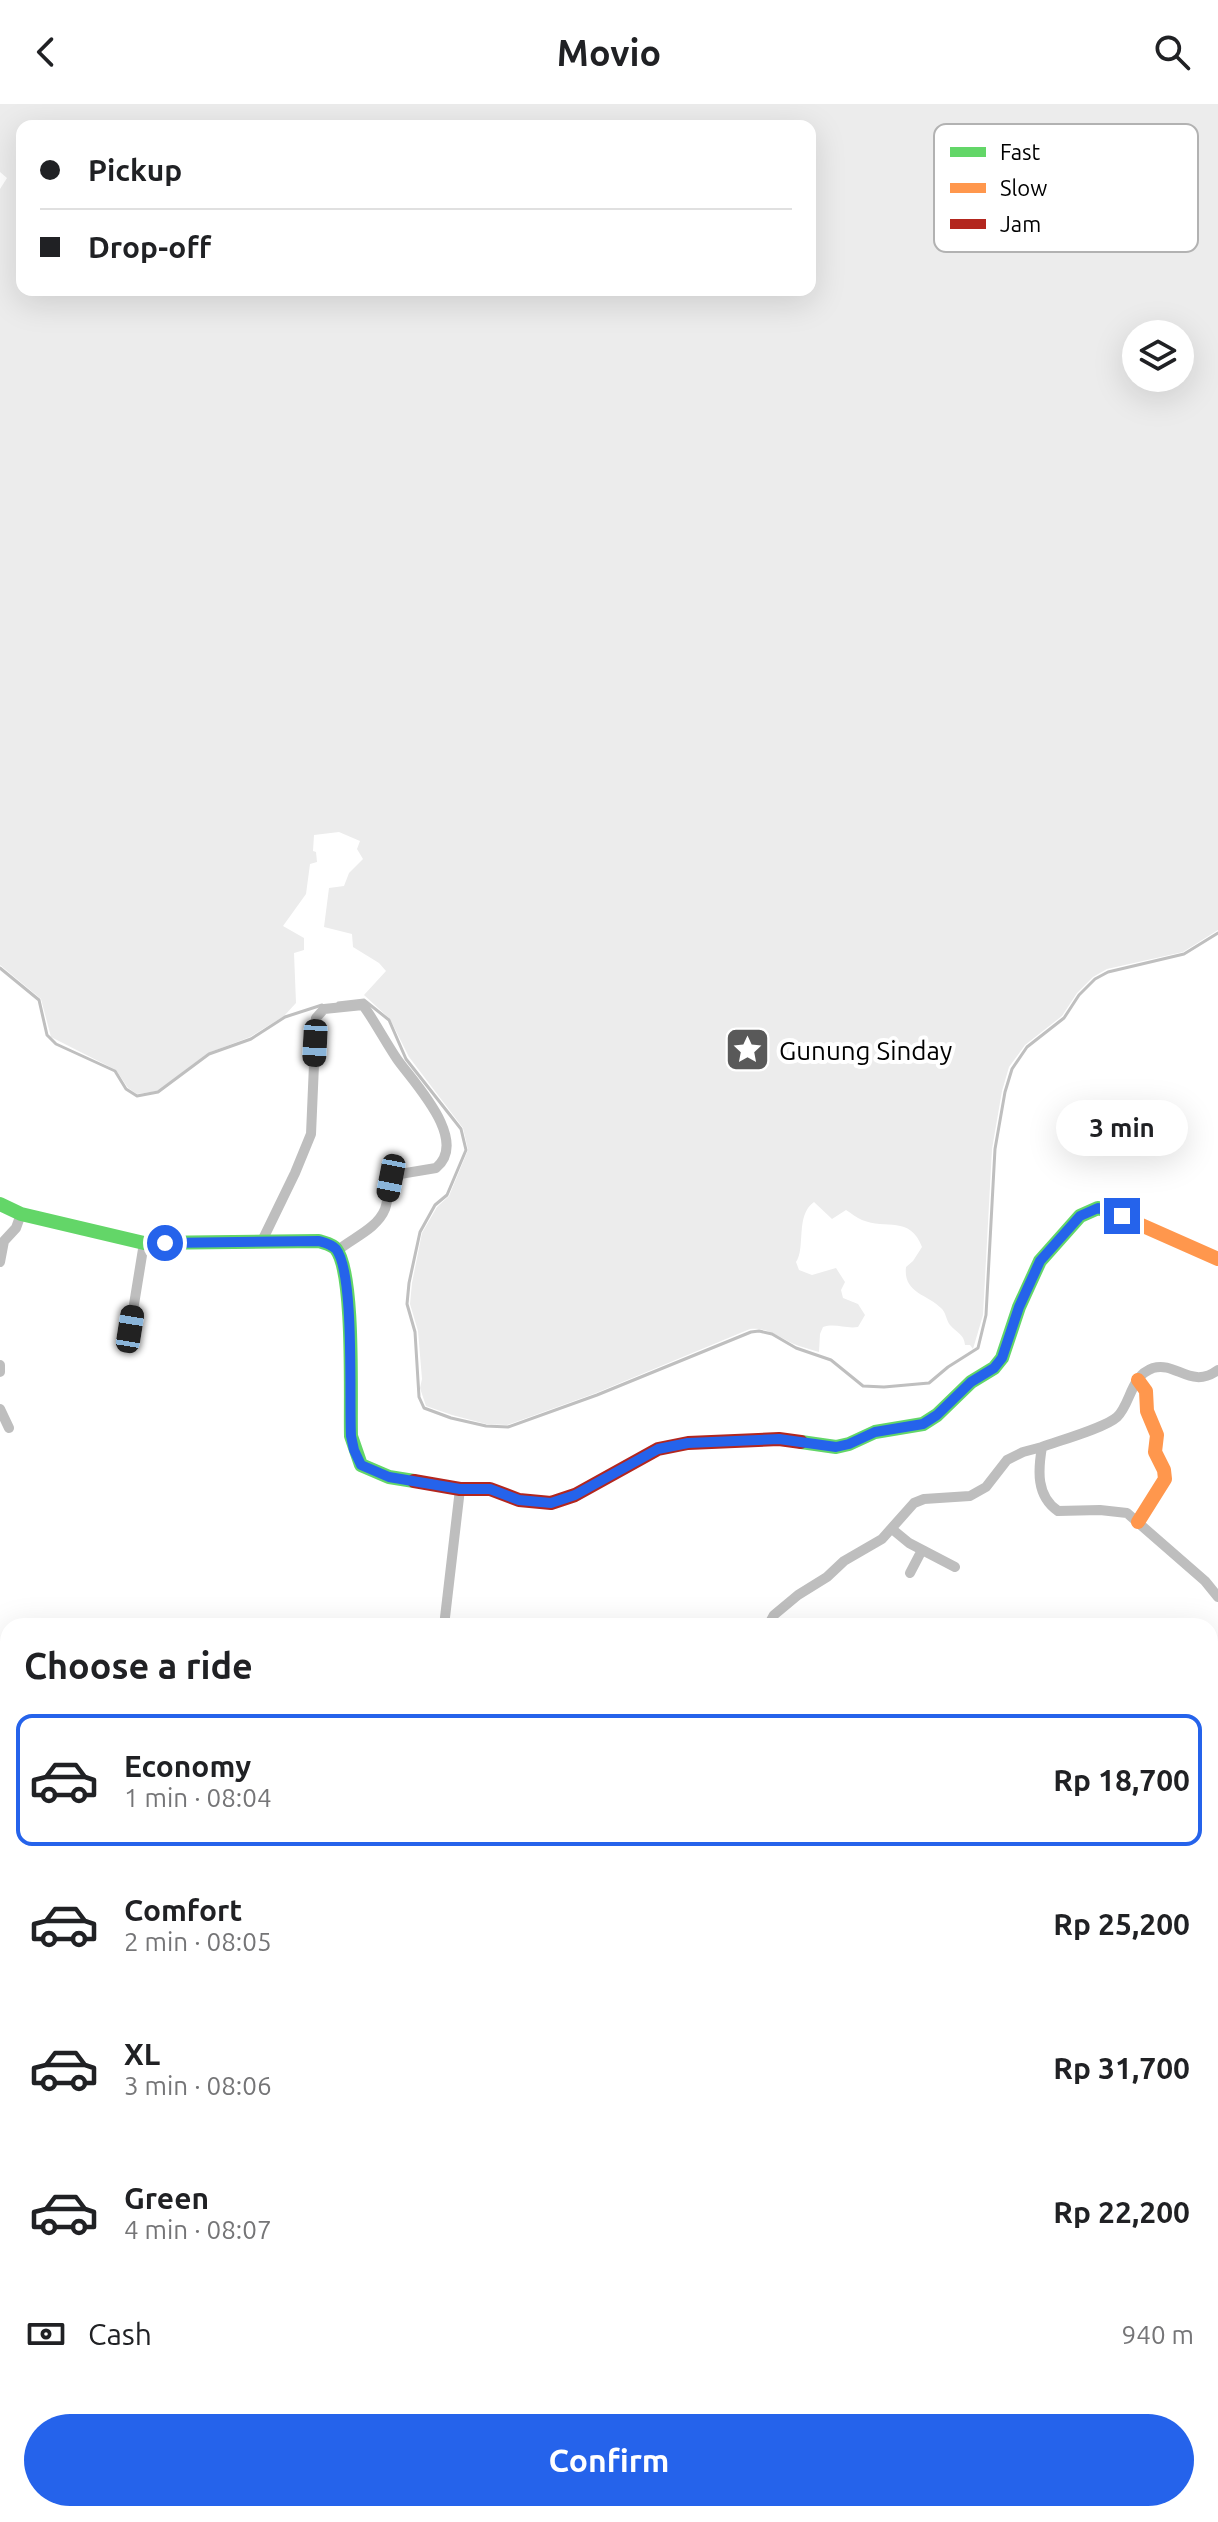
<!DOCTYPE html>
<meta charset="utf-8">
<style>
body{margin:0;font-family:Ubuntu,sans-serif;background:#f6f6f6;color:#202124;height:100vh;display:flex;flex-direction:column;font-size:30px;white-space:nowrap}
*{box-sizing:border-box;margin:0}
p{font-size:26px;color:#757577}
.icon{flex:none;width:44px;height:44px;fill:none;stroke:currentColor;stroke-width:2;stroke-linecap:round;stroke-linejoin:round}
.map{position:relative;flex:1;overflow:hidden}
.details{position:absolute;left:0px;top:1514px;width:1218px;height:904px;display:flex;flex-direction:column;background:#fff;border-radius:24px 24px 0 0;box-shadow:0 8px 32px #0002}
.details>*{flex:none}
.top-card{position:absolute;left:16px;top:16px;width:800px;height:176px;border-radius:16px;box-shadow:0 8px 32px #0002;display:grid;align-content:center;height:176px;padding:0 24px;background:#fff}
.fabs{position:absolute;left:1122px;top:216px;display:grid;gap:16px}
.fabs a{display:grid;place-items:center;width:72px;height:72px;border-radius:50%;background:#fff;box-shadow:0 8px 32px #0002;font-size:40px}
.end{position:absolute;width:36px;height:36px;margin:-18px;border:10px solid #2563eb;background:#fff;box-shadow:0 0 0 4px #fff}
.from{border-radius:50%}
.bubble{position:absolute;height:56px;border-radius:28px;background:#fff;box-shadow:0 8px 32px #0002;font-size:26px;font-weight:700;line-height:56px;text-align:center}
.car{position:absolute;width:24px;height:48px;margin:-24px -12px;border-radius:10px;box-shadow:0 0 6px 2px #0007;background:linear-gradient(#222 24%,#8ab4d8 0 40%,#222 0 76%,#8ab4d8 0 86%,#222 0)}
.top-card b{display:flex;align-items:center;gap:28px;height:76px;font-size:30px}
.top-card b+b{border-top:2px solid #e0e0e0}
.top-card i{width:20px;height:20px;background:#202124}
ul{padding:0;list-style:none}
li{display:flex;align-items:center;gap:24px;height:132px;margin:0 16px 12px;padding:0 8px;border:4px solid transparent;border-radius:16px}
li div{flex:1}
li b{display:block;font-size:30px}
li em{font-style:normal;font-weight:700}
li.current{border-color:#2563eb}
li>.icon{width:72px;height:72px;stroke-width:1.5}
h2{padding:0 24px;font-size:36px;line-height:96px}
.pay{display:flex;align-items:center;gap:20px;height:88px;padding:0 24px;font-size:30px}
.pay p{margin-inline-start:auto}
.primary-button{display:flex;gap:16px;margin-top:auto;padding:16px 24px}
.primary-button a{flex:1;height:92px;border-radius:48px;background:#2563eb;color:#fff;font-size:32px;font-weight:700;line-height:92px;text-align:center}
header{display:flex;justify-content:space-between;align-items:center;height:104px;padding:0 24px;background:#fff;font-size:36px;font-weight:700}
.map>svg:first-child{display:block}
.green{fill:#ececec;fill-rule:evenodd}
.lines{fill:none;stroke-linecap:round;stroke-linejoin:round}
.stream{stroke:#bfbfbf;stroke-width:3}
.street{stroke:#bebebe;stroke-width:10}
.fast{stroke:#63d668;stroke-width:14}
.slow{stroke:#ff974d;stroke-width:14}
.jam{stroke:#b3261e;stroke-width:14}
.route{stroke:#2563eb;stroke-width:10}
.labels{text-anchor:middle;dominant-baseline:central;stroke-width:8;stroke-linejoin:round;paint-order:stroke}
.poi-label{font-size:26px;fill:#000;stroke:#fff;text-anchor:start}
.key{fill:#fff;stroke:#b2b2b2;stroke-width:2}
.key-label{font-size:22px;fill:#000}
</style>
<header><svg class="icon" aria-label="back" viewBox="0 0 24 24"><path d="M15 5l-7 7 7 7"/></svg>Movio<svg class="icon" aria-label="search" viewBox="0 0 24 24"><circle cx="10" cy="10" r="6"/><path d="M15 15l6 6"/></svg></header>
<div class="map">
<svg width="1218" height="2418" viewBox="0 0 1218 2418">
<rect width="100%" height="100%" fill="#fff"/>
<path class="green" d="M0,0H1218V826L1183,848L1107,865L1093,873L1077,889L1062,912L1025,941L1009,963L1002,987L992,1045L983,1211L973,1245L970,1241H965C964,1230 957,1229 950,1221C946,1216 946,1208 941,1204C927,1190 903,1189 906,1163L913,1157L922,1143C910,1111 886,1126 862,1116C857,1114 851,1109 846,1106L832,1115L814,1098C795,1111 806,1144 796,1158L799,1166L812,1171L836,1164L845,1178L841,1186L843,1194L858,1200L865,1211L858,1223C845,1225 836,1219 823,1223L820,1230L819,1248C812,1246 806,1244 799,1242C781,1236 770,1223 750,1225L596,1289L507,1321L486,1320L452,1311L426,1302L420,1284L422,1275L418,1227L410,1200L412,1179L422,1129L437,1103L449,1092L468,1046L463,1024L409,953L390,915L364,891L386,867L379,859L353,843L352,830L324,823L329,784L344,782L349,769L363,755L357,745L360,737L339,728L314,731L313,747L316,748L317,758L310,760L306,790L283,822L304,834V846L294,849L296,899L284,912L250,933L208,949L158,987L137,990L128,984L116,966L51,933L41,895L0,861V85L7,74L0,68ZM810,22V186H22V22ZM1180,230V274H1136V230Z
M1218,2007V2272L1210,2275V2012Z
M1218,2287V2418H1178L1173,2410H1210V2290Z"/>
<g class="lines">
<path class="stream" d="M0,864L39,896L47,931L56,940L115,967L126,985L137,992L158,988L209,950L251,935L285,913L322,901
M338,899L364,896L389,916L406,955L461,1025L466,1046L447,1091L435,1101L420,1128L409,1179L407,1200L415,1228L419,1293L424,1304L451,1314L486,1322L508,1323L597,1291L751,1228L759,1227L772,1230L796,1244L831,1256L863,1282L884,1283L929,1279L948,1263L978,1244L986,1211L995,1045L1005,988L1012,965L1027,943L1064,914L1079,891L1095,875L1108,868L1184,850L1218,829
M1210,1858L1218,1860
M0,1958L8,1956
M1210,2010L1218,2005
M1047,2410L1050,2418"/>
<path class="street" d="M262,1137L295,1069L311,1030L316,914L324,905L363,901C375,918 385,937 397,955C413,978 470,1036 436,1064L394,1071L391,1074C389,1084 388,1096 385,1105C377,1125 352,1134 337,1147
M0,1158L4,1137L16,1124L21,1110
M123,1243L130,1225L144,1139
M0,1261V1268
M0,1305L9,1324
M1042,1343C1058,1337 1105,1324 1117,1313C1131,1300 1130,1272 1153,1264C1176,1257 1191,1286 1218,1266
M892,1425L909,1439L955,1463
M910,1469L922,1446
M444,1522L460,1385
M768,1522L774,1511L798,1491L827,1473L844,1457L882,1435L914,1399L924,1395L970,1392L986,1383L1007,1356L1023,1348L1042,1343C1038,1366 1036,1392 1058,1407L1100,1406L1127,1409L1205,1477L1218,1493
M0,1787L8,1788
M0,2086L8,2085
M0,2202L8,2199
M925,2410V2418"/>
<path class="fast" d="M0,1100L21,1110L144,1139L319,1137C324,1139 332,1140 336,1145C355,1169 350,1297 351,1332L361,1361L389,1373L414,1377
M801,1338L836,1343L849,1340L875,1328L923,1320L937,1311L971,1278L994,1264L1002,1254L1019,1203L1040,1157L1080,1112L1098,1104L1114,1109"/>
<path class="slow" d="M1114,1109L1218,1155
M1138,1276L1146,1287L1147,1307L1157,1331L1155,1348L1164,1366L1165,1375L1138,1418"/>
<path class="jam" d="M414,1377L460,1385H490L519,1396L551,1399L575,1391L658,1345L688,1339L779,1335L801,1338"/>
</g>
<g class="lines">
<path class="route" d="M165,1139L319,1137C326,1139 331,1140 336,1145C355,1169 349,1295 351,1332L354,1346L361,1361L389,1373L460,1385H490L519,1396L551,1399L575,1391L658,1345L688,1339L779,1335L836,1343L849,1340L875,1328L923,1320L937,1311L971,1278L994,1264L1002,1254L1019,1203L1040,1157L1080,1112L1098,1104L1122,1112"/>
</g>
<defs>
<symbol id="sight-square" viewBox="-11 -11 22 22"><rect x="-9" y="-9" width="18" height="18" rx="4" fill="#595959" stroke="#fff"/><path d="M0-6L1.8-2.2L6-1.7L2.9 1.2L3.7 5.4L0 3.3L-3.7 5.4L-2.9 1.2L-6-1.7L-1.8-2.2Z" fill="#fff"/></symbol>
</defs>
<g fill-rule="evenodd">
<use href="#sight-square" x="722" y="920" width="51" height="51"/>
</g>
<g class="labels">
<g class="poi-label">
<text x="779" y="946">Gunung Sinday</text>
</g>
</g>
<rect x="934" y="20" width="264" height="128" rx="12" class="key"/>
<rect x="950" y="43" width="36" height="10" fill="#63d668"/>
<rect x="950" y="79" width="36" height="10" fill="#ff974d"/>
<rect x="950" y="115" width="36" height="10" fill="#b3261e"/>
<g class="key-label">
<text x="1000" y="56">Fast</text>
<text x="1000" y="92">Slow</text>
<text x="1000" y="128">Jam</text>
</g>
</svg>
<div class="fabs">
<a><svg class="icon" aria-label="layers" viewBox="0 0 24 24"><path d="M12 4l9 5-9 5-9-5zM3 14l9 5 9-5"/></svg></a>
</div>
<i class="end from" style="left:165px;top:1139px"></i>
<i class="end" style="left:1122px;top:1112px"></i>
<div class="bubble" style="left:1056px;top:996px;width:132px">3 min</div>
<i class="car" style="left:315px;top:939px;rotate:183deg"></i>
<i class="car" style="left:391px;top:1074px;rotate:191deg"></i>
<i class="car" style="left:130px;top:1225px;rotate:9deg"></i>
<div class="top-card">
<b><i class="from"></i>Pickup</b>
<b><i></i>Drop-off</b>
</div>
<section class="details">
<h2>Choose a ride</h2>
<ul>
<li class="current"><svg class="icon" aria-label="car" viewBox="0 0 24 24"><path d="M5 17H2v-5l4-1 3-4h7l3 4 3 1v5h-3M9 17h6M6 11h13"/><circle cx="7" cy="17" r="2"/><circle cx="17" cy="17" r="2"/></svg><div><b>Economy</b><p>1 min · 08:04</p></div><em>Rp 18,700</em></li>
<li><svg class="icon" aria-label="car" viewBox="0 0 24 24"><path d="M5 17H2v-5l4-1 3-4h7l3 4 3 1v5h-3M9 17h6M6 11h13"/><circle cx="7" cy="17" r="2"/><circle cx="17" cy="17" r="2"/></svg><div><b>Comfort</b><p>2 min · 08:05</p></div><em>Rp 25,200</em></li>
<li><svg class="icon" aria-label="car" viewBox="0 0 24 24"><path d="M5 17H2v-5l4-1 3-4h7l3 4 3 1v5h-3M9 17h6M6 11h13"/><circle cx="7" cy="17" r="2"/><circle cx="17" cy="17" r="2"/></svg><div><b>XL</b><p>3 min · 08:06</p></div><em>Rp 31,700</em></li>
<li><svg class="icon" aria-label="car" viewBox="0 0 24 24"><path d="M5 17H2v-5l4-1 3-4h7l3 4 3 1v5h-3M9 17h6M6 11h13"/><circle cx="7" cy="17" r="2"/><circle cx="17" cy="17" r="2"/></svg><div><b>Green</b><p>4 min · 08:07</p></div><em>Rp 22,200</em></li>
</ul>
<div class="pay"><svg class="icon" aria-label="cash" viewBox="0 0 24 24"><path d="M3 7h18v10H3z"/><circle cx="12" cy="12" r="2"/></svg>Cash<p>940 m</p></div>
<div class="primary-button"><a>Confirm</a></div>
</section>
</div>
